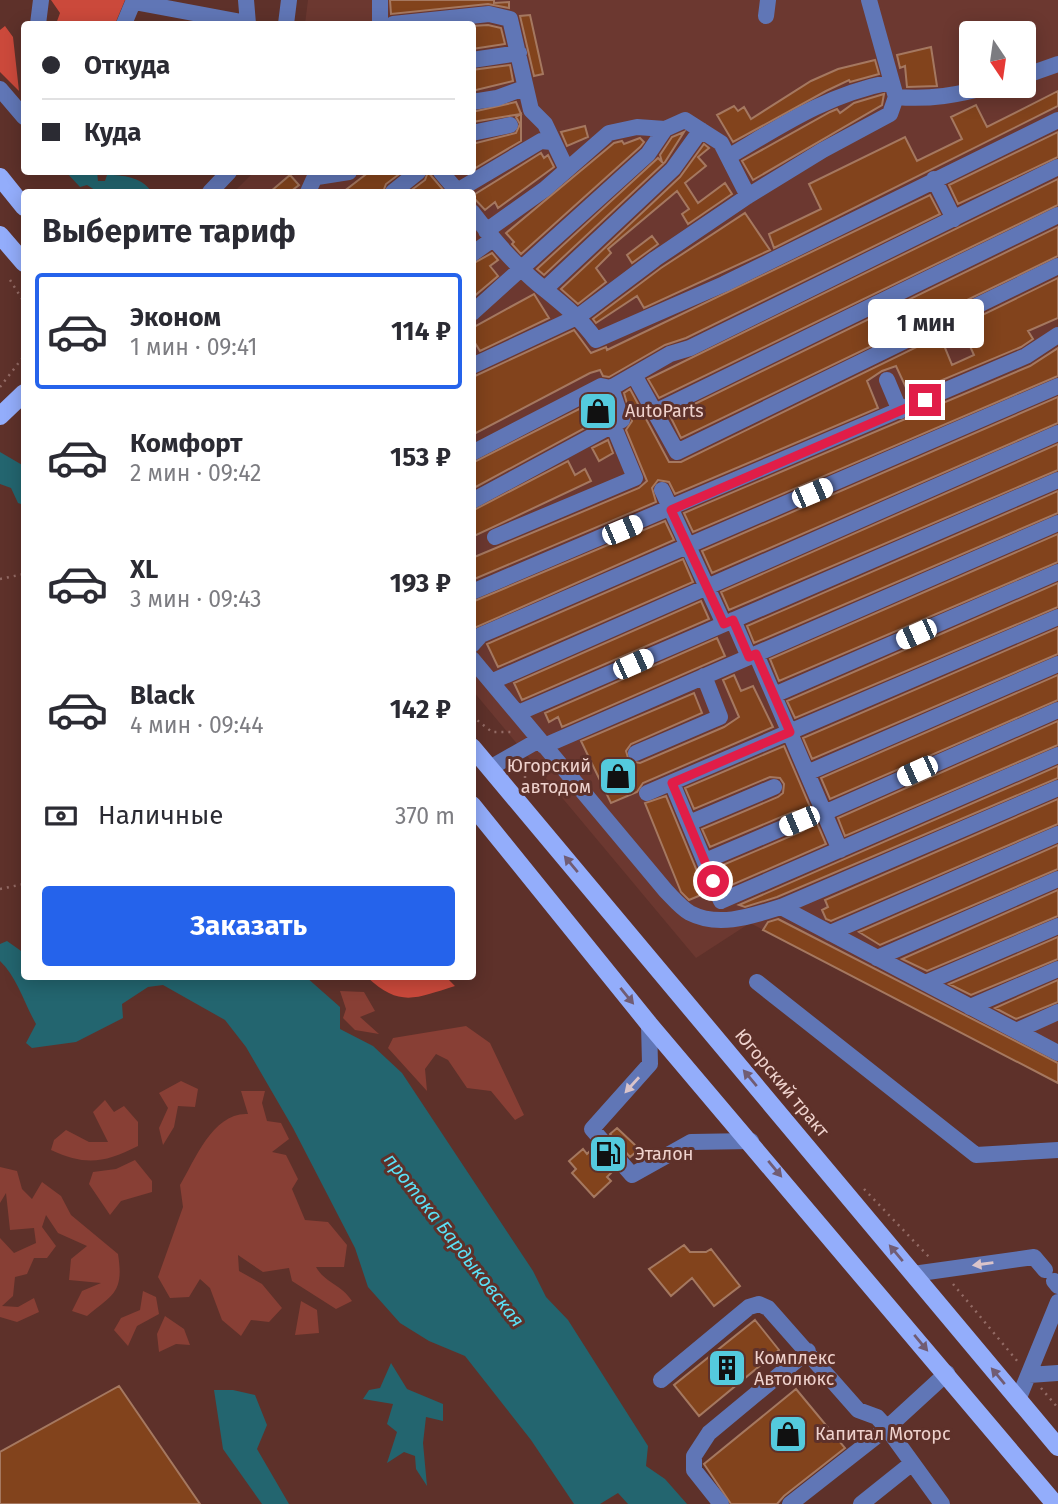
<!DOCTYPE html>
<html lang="ru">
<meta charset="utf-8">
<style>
body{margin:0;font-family:"Fira Sans",sans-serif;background:#f2f2f3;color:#2b2b33;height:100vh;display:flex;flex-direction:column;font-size:26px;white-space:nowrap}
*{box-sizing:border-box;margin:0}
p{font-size:23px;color:#7c7c81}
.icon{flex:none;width:38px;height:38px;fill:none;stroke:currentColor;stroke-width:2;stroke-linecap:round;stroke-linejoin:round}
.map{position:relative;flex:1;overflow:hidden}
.details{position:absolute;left:21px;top:189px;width:455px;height:791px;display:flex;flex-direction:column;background:#fff;border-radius:7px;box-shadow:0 4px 18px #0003}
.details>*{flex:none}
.banner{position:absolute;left:21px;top:21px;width:455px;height:154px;border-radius:7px;box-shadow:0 4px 18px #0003;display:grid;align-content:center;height:154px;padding:0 21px;background:#fff}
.needle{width:46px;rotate:167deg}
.fabs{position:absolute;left:959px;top:21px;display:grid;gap:14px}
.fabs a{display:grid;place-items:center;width:77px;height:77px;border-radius:7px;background:#fff;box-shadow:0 4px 18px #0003;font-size:35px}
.end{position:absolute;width:32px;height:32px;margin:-16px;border:9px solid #e11d48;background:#fff;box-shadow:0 0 0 4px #fff}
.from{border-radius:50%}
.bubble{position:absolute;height:49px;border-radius:7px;background:#fff;box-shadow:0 4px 18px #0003;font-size:23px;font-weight:700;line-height:49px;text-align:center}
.car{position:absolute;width:21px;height:42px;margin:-21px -10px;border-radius:9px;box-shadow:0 0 5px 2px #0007;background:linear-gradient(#fff 24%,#345 0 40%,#fff 0 76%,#345 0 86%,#fff 0)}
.banner b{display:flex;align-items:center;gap:24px;height:66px;font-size:26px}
.banner b+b{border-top:2px solid #e1e1e2}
.banner i{width:18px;height:18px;background:#2b2b33}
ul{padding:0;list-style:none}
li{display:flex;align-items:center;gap:21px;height:116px;margin:0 14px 10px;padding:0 7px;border:4px solid transparent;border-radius:7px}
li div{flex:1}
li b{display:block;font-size:26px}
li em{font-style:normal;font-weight:700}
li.active{border-color:#2563eb}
li>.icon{width:63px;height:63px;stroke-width:1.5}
h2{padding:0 21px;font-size:32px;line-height:84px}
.pay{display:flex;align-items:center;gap:18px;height:77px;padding:0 21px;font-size:26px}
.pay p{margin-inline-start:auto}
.button{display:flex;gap:14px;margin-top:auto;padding:14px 21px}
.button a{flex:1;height:80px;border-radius:7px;background:#2563eb;color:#fff;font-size:28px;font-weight:700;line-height:80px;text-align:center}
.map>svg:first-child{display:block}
.built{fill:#6c3830;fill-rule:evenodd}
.green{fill:#883f35}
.forest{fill:#cb493b}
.water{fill:#23656f}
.building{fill:#82431c;stroke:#a57860;stroke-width:2;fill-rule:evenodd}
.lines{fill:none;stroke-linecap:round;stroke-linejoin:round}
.path{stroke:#936b65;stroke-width:2.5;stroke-dasharray:2 5;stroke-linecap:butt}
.minor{stroke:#6076b6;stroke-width:16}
.major{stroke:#93adfb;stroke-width:18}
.oneway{fill:#715c73}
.oneway2{fill:#dac4ca}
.route{stroke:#e11d48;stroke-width:9}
.labels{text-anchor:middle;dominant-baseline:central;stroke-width:6;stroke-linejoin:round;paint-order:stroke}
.poi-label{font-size:18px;fill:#efd2cd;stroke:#5e312a;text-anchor:start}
.street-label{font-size:18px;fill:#efd2cd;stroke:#5e312a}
.water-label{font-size:19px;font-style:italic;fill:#5be1f6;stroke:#5e312a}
</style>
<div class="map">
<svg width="1058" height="1504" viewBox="0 0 1058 1504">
<rect width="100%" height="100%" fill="#5e312a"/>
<path class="built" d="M308,0H1058V1083L750,923L696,958L473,691L472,192H234L254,172H472V24H305ZM971,33H1024V86H971Z"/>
<path class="green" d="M340,991L364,992L375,1011L360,1017L379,1034L355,1030L343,1018L346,1009Z
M466,1026L490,1043L524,1115L515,1120L491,1091L467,1088L448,1060L436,1054L425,1069L427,1091L388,1048L393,1038Z
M181,1081L198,1089L195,1107L178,1106L174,1127L163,1145L159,1128L168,1108L159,1093Z
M241,1091H265L262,1103L267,1121L281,1123L289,1139L272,1152L286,1155L298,1179L292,1189L305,1220L328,1222L347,1245L344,1267H316C326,1284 340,1283 352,1301L336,1309L292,1281L289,1268L263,1272L238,1255L239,1271L262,1284L282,1308L269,1322L251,1320L241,1336L222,1320L210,1288L200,1279L189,1297L170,1298L158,1277L183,1207L180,1185C195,1160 213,1112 248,1114Z
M105,1100L114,1112L124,1106L138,1122V1146C104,1163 86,1166 51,1150L54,1140L66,1130L89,1142H108L93,1112Z
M135,1160L152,1181V1192L121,1201L110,1215L89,1184L93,1172L116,1169Z
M0,1167L17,1171L22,1189L32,1199L42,1182L61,1196L71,1215L118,1254C124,1292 114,1294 87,1316L72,1311L82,1291L101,1283L69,1280L71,1259L87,1246L58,1233L46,1215L42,1227L56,1246L47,1258H34L27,1274L15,1277L13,1296L2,1306L18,1307L34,1298L39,1312L17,1322L0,1317V1238L14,1253L36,1243L34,1228L10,1230L6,1193L0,1203Z
M143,1291L156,1297L159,1314L137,1326L128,1346L114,1330L121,1318L140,1310Z
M301,1301L317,1310L319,1333L295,1335Z
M165,1316L184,1329L190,1345L176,1344L159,1352L157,1334Z"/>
<path class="forest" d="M51,0H125L115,24H56L60,13Z
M5,26L13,37L19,91L0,72V30Z
M367,977H446L455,986C416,998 400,1008 367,977Z"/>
<path class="water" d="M66,172H97L98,181H105L107,175C123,175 141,177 151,191L98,192L87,185L80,187Z
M0,452L24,466V505L18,503L11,488L0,484Z
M7,941L24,953V976L306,977L340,1007V1029L373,1046L402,1073L533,1271L546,1297L568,1320L648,1446L646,1466L665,1479L687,1504H628L618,1493L600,1504H574L531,1440L465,1356L429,1341L400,1323L368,1287L355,1248L293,1128L246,1047L225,1020L163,985L148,987L122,1004L123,1018L76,1042L32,1048L26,1043L36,1024C24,1003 17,977 0,961V944Z
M391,1363L407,1389L443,1404V1421L426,1417L423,1443L427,1486L416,1469L415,1456L404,1452L387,1463L397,1432L387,1424L393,1404L363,1399L369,1390L380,1388Z
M214,1390H233L255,1395L267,1425L257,1449L289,1504H262L223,1449Z"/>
<path class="building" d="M390,0H494V3L509,2V8L488,4L391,14Z
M530,15L543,74L534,76L520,16Z
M488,25L501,28L505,44L472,49V26Z
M931,47L937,86L907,87L905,66L900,68L897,55Z
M875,60L879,74L850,82L849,80L826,91L733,142L717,115L734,106L738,111L744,107L751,119L811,81L838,69Z
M510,65L513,81L472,91V70Z
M1058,91V106L774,248L769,234L821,209L809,184L905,137L917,161L962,139L951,117L976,105L987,127Z
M884,94L882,105L753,180L742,161L830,112L837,109L840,113L854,103Z
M516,102L521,114L472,122V112Z
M521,114V141L472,170V144L516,133L520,124L516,117Z
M585,126L588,137L567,146L561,132Z
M684,132L665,162L544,275L537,269L658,158L662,162L660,155L672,137Z
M1058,132V157L958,204L949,185Z
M640,138L644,142L640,147L521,254L512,244L514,242L506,233L614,143L622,141L624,144Z
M704,144L709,148L698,157L706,166L685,183L698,203L725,183L732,194L688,224L682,214L689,209L677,191L608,249L611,253L596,268L606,282L578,304L561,289L680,177Z
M541,153L544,158L548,155L554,167L498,208L495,202L485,210L472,196Z
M369,172H402L386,184L383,192H343Z
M428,172L445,192H409L425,180Z
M290,175L299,185L290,192H270Z
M1058,179V205L659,398L648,379Z
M930,195L940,214L686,338L665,345L609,377L603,376L600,370L590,373L472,435L475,376L574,330L591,353L606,347L607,350Z
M745,213L770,250L644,308L637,296L596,323L593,319L661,268Z
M1058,227V256L681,438L670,416Z
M652,236L658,244L632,263L627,255Z
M492,253L498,260L490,266L498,276L472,298V264Z
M1058,278V318L1028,331L1033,339L1021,347L909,394L896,366L882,371L867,381L878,408L675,494L669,482L658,480L652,488L656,502L472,580V558L639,488L647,481L626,430L632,421L624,393L630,389L669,462H681ZM964,333L974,355L952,365L943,343Z
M534,294L549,318L480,351L472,338V328Z
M1058,348V376L693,532L684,513L1030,366Z
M603,397L609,415L472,489V463Z
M1058,397V423L712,573L702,551Z
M608,440L613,453L599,461L592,448Z
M1058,444V470L729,610L721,592Z
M568,461L575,475L585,469L591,481L472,537V511Z
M1058,491V513L754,643L747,626Z
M665,521L674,540L472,629V602Z
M1058,534V562L779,681L770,659Z
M683,559L693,582L498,667L487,644Z
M1058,583V607L795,718L787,701Z
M701,601L709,619L522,700L514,683Z
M1058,628V654L812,759L803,738Z
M717,638L725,656L562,727L558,717L549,722L545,713Z
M734,675L741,691L753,686L773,727L643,783L637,792L611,803L581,741L694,693L702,713L631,744L626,751L629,761L640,763L724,727L739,717L723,680Z
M1058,675V700L830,799L821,778Z
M1058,721V745L845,836L838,818Z
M784,746L826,844L727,887L718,867L803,831L808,827L809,818L805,812L795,811L710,847L702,829L778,797L783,793L784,784L780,778L770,777L694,809L685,788Z
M1058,766V778L777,897L745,907L739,905Z
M666,796L706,893L689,900L681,892L645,803Z
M1058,799V824L831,921L826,919L822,910L828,907L825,900Z
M1058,845V869L880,945L859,932Z
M1058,890V916L927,971L902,959Z
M778,919L1058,1063V1083L763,930L768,922Z
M1058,937V959L971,995L949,984Z
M1058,980V1002L1016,1019L995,1008Z
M617,1128L635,1145L636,1152L630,1157L610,1134Z
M594,1147L614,1170L607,1177L611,1181L594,1197L572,1173L576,1169L569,1161L583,1149L587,1154Z
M684,1245L690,1252H706L711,1249L740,1286L714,1306L692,1278L671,1296L649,1269Z
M755,1320L779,1350L699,1416L674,1385Z
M119,1386L200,1504H0V1452Z
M796,1389L845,1448L784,1496L777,1504H731L704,1464Z"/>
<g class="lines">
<path class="path" d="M10,280L24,302
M0,387L24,356
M0,579L24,574
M472,716L492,732H512
M525,785V772L539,761
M0,889L24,884
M864,1189L930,1258
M953,1284L1018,1362
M1041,1388L1058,1408"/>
<path class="minor" d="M246,0L248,24
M380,0V24
M134,2L247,23
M766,16L768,0
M38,24L41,0
M124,24L134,0
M286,24L289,0
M393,24L489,14L510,19L531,110L545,124L567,170
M472,60L519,53
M1024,76L1058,64
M0,89L24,117
M896,97C930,100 958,95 991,86
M472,102L497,98L524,88
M472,133L510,125
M728,157C784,124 826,95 891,82
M441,172L458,192
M317,177L349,172
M934,179L954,219
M457,191L541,141L552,142
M210,192L229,172
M308,192L317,172
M393,192L418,172
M472,212C492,238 513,263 538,284C560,302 579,316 596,340L724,284L1058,120
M486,231L545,189L609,133L637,127L665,129L685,120L721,143L748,196
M472,254L493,239
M545,289L673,169L701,130
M472,313L648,154L665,129
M472,366L579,316L655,259L748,196L823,150L890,114L896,97L869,0
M634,375L677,452L1058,266
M887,380L900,411
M655,412L1058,215
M472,453L601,386L611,388L670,354L690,348L1058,167
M662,490L724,624
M472,501L622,420L611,388
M495,537L635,478L613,425
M472,592L1026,356L1058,335
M733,620L749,657
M472,645L481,635L1058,386
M756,654L840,850
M472,659L666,891C673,898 681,908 690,913C719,928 752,916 781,907L1058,788
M493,681L1058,433
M774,695L1058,572
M518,713L1058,480
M544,746L1058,523
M636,753L720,717L704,676
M490,768L539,740
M807,773L1058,664
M672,783L721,901L1058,755
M647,793L1058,617
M824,813L1058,710
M689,823L774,787
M705,861L799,821
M781,907L1058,1053
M830,933L1058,834
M877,958L1058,879
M757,982L976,1155L1058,1150
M925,983L1058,926
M970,1007L1058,969
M649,1024L650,1064L592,1129L632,1175L691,1142L751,1141
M1016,1031L1058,1012
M913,1274L1034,1257L1045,1270
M1054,1281L1058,1286
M1029,1375L1058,1373
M661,1380L749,1307L759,1304L768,1308L858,1410L877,1417L887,1428L942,1504
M1018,1400L1058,1302
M721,1504L694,1470V1456L709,1433L808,1351
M790,1504L887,1428L947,1373
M861,1504L911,1464"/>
<path class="major" d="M0,177L24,207
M0,235L24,263
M0,416L24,393
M472,747L1058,1447
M472,805L649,1024L1055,1504"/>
</g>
<defs><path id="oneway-solid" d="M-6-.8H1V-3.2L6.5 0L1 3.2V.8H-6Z" transform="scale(1.75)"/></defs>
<g class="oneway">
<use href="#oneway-solid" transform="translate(571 864) rotate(-130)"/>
<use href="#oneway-solid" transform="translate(627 996) rotate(51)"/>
<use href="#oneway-solid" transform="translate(750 1078) rotate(-130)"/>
<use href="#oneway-solid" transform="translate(775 1169) rotate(50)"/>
<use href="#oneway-solid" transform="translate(896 1253) rotate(-130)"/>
<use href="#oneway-solid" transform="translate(921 1343) rotate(50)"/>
<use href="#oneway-solid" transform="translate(998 1376) rotate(-130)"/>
</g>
<g class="oneway2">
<use href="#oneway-solid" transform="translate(632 1085) rotate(132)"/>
<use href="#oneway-solid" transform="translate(983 1264) rotate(172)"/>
</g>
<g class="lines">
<path class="route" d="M713,881L672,783L790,732L756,654L749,657L733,620L724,624L671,510L925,400"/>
</g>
<defs>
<symbol id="shop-square" viewBox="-11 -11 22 22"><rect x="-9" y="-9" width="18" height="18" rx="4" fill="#54cadd" stroke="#5e312a"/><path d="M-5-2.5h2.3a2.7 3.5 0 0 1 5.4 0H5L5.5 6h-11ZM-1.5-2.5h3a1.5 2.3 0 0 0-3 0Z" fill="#111"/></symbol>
<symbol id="fuel-square" viewBox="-11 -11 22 22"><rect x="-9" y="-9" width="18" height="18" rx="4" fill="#54cadd" stroke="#5e312a"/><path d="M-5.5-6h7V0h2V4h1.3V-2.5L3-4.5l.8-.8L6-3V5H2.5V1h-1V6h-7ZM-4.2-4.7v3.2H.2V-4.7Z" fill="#111"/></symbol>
<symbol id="building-square" viewBox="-11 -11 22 22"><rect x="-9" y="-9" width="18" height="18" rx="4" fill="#54cadd" stroke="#5e312a"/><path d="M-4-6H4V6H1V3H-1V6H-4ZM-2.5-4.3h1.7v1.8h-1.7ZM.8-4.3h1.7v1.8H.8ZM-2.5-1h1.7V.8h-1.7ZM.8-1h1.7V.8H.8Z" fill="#111"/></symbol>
</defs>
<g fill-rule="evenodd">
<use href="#shop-square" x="576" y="389" width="44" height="44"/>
<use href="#shop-square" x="596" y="754" width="44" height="44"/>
<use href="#fuel-square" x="586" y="1132" width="44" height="44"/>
<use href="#building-square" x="705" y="1346" width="44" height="44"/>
<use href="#shop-square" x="766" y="1412" width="44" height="44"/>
</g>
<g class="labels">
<g class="poi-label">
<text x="625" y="411">AutoParts</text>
<text x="591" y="766" text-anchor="end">Югорский<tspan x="591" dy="21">автодом</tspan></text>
<text x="635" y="1154">Эталон</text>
<text x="754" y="1358">Комплекс<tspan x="754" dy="21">Автолюкс</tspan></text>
<text x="815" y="1434">Капитал Моторс</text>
</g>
<g class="street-label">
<text transform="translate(782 1083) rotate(50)">Югорский тракт</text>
</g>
<g class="water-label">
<text transform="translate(454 1240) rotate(52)">протока Бардыковская</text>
</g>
</g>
</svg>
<div class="fabs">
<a><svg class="needle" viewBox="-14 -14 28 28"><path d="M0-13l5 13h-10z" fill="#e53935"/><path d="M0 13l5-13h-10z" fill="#7c7c81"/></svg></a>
</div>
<i class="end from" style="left:713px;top:881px"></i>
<i class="end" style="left:925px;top:400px"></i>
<div class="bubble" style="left:868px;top:299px;width:116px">1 мин</div>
<i class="car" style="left:812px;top:493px;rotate:67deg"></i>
<i class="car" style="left:622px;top:530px;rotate:67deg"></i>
<i class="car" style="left:916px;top:634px;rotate:246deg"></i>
<i class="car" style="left:633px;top:664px;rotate:66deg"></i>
<i class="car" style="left:917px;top:771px;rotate:246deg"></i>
<i class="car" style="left:799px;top:821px;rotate:247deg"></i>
<div class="banner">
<b><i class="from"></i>Откуда</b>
<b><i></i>Куда</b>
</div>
<section class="details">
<h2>Выберите тариф</h2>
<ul>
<li class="active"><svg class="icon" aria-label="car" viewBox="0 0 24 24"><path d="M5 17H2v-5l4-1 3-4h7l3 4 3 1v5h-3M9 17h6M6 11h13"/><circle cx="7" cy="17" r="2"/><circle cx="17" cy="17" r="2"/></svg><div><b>Эконом</b><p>1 мин · 09:41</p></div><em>114 ₽</em></li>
<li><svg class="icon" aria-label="car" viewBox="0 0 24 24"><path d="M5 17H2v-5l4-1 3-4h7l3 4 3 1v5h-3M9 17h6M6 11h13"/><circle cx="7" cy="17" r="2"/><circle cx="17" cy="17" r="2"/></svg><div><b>Комфорт</b><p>2 мин · 09:42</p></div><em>153 ₽</em></li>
<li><svg class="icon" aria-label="car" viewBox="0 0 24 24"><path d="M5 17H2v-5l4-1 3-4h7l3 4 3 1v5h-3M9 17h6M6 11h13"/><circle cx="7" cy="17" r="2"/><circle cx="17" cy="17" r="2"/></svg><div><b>XL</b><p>3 мин · 09:43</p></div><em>193 ₽</em></li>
<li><svg class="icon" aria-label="car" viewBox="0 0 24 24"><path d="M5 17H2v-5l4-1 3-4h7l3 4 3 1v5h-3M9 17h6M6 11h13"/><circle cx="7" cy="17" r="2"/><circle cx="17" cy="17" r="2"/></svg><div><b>Black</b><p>4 мин · 09:44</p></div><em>142 ₽</em></li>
</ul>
<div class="pay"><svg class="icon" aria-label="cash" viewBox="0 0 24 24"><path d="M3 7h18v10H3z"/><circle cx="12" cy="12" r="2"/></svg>Наличные<p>370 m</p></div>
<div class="button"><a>Заказать</a></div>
</section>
</div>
